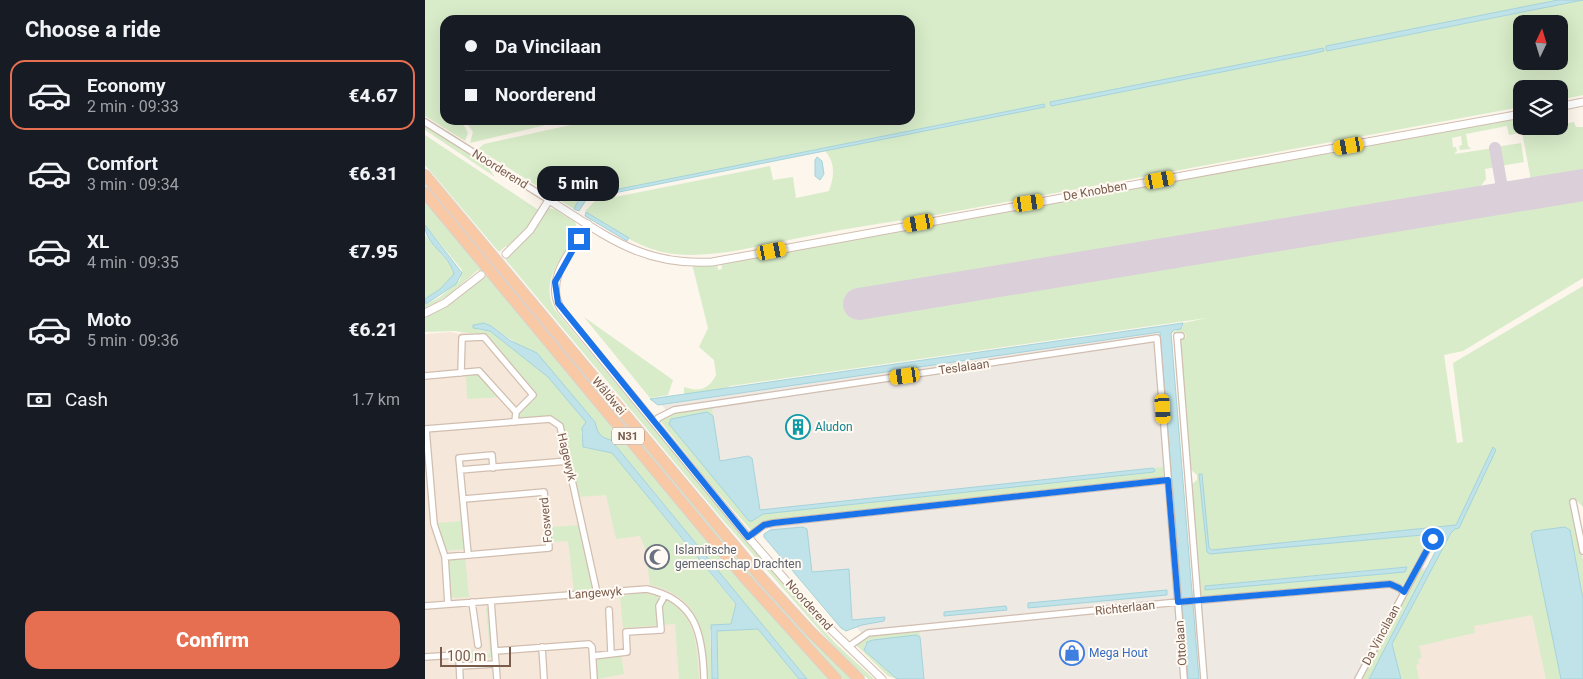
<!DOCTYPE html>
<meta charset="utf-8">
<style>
body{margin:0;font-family:Roboto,sans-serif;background:#20242c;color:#f1f3f6;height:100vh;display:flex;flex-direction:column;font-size:19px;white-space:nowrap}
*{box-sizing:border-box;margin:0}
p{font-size:16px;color:#9ea1a6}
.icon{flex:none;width:28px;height:28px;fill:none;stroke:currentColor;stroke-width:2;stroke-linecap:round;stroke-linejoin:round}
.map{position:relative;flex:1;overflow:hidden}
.panel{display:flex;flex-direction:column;background:#171b24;width:425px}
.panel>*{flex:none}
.banner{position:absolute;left:15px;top:15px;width:475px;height:110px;border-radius:15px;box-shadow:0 5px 20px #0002;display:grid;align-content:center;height:110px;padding:0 25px;background:#171b24}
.needle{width:32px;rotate:4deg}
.controls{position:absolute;left:1088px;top:15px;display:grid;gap:10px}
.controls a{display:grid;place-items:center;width:55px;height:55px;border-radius:10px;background:#171b24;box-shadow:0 5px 20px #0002;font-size:25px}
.scale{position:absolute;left:15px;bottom:12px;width:71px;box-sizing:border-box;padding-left:5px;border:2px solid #7a5c4d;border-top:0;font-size:14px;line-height:18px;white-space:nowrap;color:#7a5c4d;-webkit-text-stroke:4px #fffaf3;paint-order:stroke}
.end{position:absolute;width:22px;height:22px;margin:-11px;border:6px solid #1a73e8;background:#fff;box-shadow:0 0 0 2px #fff}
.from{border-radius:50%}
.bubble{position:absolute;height:35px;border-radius:15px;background:#171b24;box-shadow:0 5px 20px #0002;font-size:16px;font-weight:800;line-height:35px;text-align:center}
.car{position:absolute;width:15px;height:30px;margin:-15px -8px;border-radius:6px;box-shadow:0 0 4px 1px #0007;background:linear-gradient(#f5c518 24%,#345 0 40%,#f5c518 0 76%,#345 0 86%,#f5c518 0)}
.banner b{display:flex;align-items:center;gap:18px;height:48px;font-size:19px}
.banner b+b{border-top:1px solid #363941}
.banner i{width:12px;height:12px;background:#f1f3f6}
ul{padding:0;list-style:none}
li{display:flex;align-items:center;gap:15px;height:70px;margin:0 10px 8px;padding:0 15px;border:2px solid transparent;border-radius:15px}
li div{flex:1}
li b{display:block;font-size:19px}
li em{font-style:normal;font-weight:800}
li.current{border-color:#e76f51}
li>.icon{width:45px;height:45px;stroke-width:1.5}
h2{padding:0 25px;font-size:22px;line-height:60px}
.pay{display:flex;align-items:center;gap:12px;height:55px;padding:0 25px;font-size:19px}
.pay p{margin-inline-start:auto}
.button{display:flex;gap:10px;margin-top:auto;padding:10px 25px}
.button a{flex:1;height:58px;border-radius:15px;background:#e76f51;color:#fff;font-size:20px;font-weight:800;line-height:58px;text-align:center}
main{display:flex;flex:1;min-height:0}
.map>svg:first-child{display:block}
.residential{fill:#f5e8da}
.industrial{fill:#efe9e4}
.green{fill:#d8ecc9;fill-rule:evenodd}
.water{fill:#bfe3e8;stroke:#a5d3da}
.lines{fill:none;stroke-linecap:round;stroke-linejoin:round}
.taxiway{stroke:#dbcfda;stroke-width:12}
.runway{stroke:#dbcfda;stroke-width:32}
.minor-casing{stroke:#d1beb0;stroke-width:8}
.tertiary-casing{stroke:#d1beb0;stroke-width:9}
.trunk-casing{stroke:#dad1cd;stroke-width:12}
.minor{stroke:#fff;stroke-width:5.5}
.tertiary{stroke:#fff;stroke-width:7}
.trunk{stroke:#f9c8a4;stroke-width:10}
.route{stroke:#1a73e8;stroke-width:6}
.labels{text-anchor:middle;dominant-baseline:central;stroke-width:4;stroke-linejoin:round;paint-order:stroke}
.shield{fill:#fffaf3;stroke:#a28b7f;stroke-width:1}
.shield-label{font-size:11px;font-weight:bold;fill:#7a5c4d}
.street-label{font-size:12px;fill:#7a5c4d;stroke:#fffaf3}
.culture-label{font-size:12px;fill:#0d838f;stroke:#fffaf3;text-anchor:start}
.worship-label{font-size:12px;fill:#5b616d;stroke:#fffaf3;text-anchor:start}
.shop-label{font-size:12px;fill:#366cbe;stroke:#fffaf3;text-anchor:start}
</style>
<main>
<section class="panel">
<h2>Choose a ride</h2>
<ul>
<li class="current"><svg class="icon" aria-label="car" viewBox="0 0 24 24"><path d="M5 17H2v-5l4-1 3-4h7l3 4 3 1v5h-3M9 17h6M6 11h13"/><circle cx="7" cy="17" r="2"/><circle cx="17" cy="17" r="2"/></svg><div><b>Economy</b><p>2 min · 09:33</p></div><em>€4.67</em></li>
<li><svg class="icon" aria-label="car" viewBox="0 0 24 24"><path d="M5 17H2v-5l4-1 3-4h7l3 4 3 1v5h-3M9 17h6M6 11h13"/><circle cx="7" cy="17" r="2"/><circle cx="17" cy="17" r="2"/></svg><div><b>Comfort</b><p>3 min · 09:34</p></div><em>€6.31</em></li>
<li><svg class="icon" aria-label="car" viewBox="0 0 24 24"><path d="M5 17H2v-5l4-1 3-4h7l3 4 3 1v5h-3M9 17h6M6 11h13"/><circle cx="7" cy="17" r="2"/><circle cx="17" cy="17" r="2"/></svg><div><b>XL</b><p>4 min · 09:35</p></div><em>€7.95</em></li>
<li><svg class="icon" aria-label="car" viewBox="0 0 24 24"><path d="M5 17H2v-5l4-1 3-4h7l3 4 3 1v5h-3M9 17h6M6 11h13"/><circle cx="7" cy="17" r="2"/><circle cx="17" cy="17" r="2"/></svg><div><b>Moto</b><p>5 min · 09:36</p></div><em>€6.21</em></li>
</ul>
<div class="pay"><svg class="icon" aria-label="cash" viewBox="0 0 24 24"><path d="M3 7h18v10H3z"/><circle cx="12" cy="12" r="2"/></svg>Cash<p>1.7 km</p></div>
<div class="button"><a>Confirm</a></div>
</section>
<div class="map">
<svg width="1158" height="679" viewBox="0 0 1158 679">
<rect width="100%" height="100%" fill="#fdf6ec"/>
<path class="residential" d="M36,331L62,335L129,415L184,494L236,531L277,611L284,679H0V334L26,332L35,334Z
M1122,606L1136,679H991L983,648L1046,634L1047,620Z"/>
<path class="industrial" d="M742,329L762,590L1006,567L948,679H489L454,653L234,402Z"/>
<path class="green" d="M0,0H1133L901,46L903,51L1158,0V95L1134,100V89H1096V107L505,216C464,222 424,228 384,236C340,244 282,262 237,252C209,245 184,227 160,211L170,201L345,166L348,180L368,177L371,198L404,191C409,177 411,163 400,151L620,107V105L618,104L159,196L154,199L149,209L53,149L59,144L168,120H485V20H20V120H36L43,133L40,141L0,116ZM1096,24H1134V61H1096ZM898,48L899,51L882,55L626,106L625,104L626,102Z
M1092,118L1095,133L1084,135L1082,126L1041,134L1043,146L1046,149L1035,150L1034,146L1037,145L1036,136L1027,138L1028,147H1031L1032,151L1029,154L1069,148L1072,167L1060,169L1061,179L1052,191L432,294L436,314L1108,204L1109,201L1158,192V278L1038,351L1019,355L1032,443L1038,442L1028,363L1158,286V507L1151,500L1147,501L1158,560V599L1143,528L1109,531L1106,534L1136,679H1121L1107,615L1049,626L1050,633L994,646L997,658L993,659L994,664L991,665L994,679H976L967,644L1071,450L1069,447L1031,525L787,550L784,548L775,474L782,552L1010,533L1011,538L978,586L957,581L782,598L775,595L766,485L772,480V475L764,468L755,340L761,337L760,333H746L758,327V323L782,318L305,386L297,391L259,397V387C273,392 284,390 291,375L289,360L274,347L283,328L267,264L292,262L293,270L297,269L296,262ZM979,567H982L979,572L780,590V586Z
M40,120H142L45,143L48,132Z
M1149,122L1151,127H1158V177L1107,186L1097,132Z
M0,124L60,163L70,177L0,130Z
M0,135L118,213L124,208L131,210L150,222C160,240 108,272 130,310L383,613L411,644L449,679H443L418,657L297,519L80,259L85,251L81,246L74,252L0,165Z
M1096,143L1099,162L1075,166L1071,147Z
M0,181L65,258L61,261L0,187Z
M0,198L406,679H382L186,440L176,437L171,431L170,422L153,402L94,345L66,326L52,330L65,331L123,377L162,422L156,432L160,448L187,453L311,605L306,624L285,630L287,679H282C280,635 276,596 225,585L220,548L215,536L191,539L181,495L152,497L133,422L121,417L94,419L92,416L97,408L110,398L107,389L61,335L29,331L0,332V315L19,306L58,275L53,270L24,295L0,309V302L2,304L15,297L35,280L37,270L0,225Z
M0,235L27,267L29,274L15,289L0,299Z
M70,265L430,679H418L360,619L67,268Z
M159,317L248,380L243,395L225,398Z
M58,374L79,397L42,399L41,375Z
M287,406L288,416L282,412L246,419L332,518L338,514L729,472L728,468L739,467L738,476L730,479L347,520L326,530L281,479L233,418L252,411Z
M37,521L39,549L20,551L11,523Z
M155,525L170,590L149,592L143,541L127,542L126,527Z
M40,556L44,597L25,598L22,558Z
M994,570L1001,571L944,679H936Z
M206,591C265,597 272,626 274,679H254L250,624L198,628L195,596L205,595Z
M61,608H65L69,657L42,659V663H36L35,651L49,650L50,656L65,654Z
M333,629L374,679H293L292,631Z
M494,630L495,637L448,639L440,644L439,650L472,679L463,676L431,645L442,636Z
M196,655L199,674L172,679L170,657Z"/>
<path class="water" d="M1133,0H1158L902,51L901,49V46Z
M898,48L899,51L882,55L626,106L625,102Z
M619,104L620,107L169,197L161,200L154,211L149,209L154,199L159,196Z
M392,157L397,161L399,174L395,180L390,176V160Z
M161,212L204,238L202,241L160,216Z
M0,225L37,273L31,284L1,304L0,299L15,289L29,274C24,254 0,245 0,225Z
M59,323L66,326L86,341L112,353L170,422C173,433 174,437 186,440L382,679H374L333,629L292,631L293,679H287L286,625L306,624L311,604L187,453L158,447L157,428L161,422L123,377L65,331L48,328V325Z
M758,323L756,329L749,330L746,333L774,679H763L735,332L233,405L225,399Z
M282,412L288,416L295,461L323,456L327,458L335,510L728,468L730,470L729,472L338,514L327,521H324L244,424L246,419Z
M1068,447L1071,450L1034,528L1030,529L1026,533L967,644L976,679H944L1020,533L785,554L782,552L774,474H777L784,548L787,550L1031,525Z
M378,527L382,529L387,572L424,569L427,620L460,617L459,621L437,625L421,631L416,628L339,537V534L345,530Z
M1140,527L1145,530L1158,599V679H1136L1106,534L1109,531Z
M982,567L980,572L780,590V586Z
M742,590V595L603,608V603Z
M581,606L582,610L519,616V612Z
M491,635L495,637L499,679H472L439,650L442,642L448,640Z"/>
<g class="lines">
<path class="taxiway" d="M1070,148L1079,199"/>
<path class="runway" d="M434,304L1158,185"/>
<defs>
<path id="minor" d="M0,122L124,200
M756,336H752L779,679
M36,373L37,338L59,337L108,395L91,412L90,422
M0,376L54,371L91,412
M231,422L233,418L249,410L732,338L759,679
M0,429L125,419L135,426L172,593
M1,429L9,524L20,557L23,604
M35,470L143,461
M1148,502L1158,551
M323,537L339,525L348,523L743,480
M43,554L34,458L67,455L68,468
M20,557L124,548L119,492L39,499
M66,601L72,679
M47,602L53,645
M0,606L222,589C271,600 278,634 279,679
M184,610L186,653
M117,647L119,679
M423,647L443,633L753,602L965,584L974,588L979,593
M70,651L164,644L167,647L169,679
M168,656L202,652L201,632L236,630L234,606L240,595
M0,657L30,655L34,658L35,679
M34,666L71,664
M933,679L1008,539"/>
<path id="tertiary" d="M1134,107L1158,102
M163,224C148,249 118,279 136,309L323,537L391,615L457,679
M81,254L105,230L124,200C180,235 216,266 287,262L1096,114
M0,313L20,303L56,275"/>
<path id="trunk" d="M0,175L334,575L385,631L434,679
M0,193L318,576L411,679"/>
</defs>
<use href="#minor" class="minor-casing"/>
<use href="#tertiary" class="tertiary-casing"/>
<use href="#trunk" class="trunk-casing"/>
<use href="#minor" class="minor"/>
<use href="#tertiary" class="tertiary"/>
<use href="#trunk" class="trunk"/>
</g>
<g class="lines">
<path class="route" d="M154,239L130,282L133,303L323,537L339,525L348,523L743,480L753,602L965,584L974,588L979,592L1008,539"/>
</g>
<defs>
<symbol id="building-ring" viewBox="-11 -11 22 22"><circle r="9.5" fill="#fffaf3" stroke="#0f9aa8" stroke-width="1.5"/><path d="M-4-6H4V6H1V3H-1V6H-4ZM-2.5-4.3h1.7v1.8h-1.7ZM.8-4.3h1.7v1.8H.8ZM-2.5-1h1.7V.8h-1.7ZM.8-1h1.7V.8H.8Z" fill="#0f9aa8"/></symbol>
<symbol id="mosque-ring" viewBox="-11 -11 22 22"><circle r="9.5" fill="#fffaf3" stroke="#6b7280" stroke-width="1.5"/><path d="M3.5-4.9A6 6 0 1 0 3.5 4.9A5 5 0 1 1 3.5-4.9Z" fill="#6b7280"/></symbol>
<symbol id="shop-ring" viewBox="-11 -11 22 22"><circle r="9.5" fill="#fffaf3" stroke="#3f7fe0" stroke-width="1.5"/><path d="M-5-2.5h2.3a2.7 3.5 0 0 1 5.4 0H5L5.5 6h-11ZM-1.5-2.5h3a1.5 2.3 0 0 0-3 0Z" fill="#3f7fe0"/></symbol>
</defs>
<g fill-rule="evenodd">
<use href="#building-ring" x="359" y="413" width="28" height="28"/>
<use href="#mosque-ring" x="218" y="543" width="28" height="28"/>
<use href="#shop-ring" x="633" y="639" width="28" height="28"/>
</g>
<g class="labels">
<rect class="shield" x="187" y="427.5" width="32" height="17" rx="4"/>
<g class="shield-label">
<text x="203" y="436">N31</text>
</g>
<g class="street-label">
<text transform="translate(75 169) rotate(32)">Noorderend</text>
<text transform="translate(670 191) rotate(-10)">De Knobben</text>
<text transform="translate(539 367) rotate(-8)">Teslalaan</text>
<text transform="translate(184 396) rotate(50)">Wâldwei</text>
<text transform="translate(142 457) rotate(77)">Hagewyk</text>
<text transform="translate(121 520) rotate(-95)">Foswerd</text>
<text transform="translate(170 593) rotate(-4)">Langewyk</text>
<text transform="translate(384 605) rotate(48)">Noorderend</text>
<text transform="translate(700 608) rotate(-6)">Richterlaan</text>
<text transform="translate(956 635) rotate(-62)">Da Vincilaan</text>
<text transform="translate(756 643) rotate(-94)">Ottolaan</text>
</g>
<g class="culture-label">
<text x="390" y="427">Aludon</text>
</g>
<g class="worship-label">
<text x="250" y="550">Islamitsche<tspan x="250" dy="14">gemeenschap Drachten</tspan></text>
</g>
<g class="shop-label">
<text x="664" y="653">Mega Hout</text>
</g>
</g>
</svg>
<div class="controls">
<a><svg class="needle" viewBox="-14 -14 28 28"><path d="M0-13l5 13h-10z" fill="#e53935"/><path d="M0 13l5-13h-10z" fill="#9ea1a6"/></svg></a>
<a><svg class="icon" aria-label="layers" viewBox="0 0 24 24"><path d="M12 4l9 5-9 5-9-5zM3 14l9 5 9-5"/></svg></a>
</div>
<div class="scale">100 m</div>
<i class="end from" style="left:1008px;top:539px"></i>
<i class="end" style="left:154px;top:239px"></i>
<div class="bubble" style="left:112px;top:166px;width:82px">5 min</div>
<i class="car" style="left:924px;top:146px;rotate:260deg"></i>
<i class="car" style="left:735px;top:180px;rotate:79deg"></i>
<i class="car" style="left:604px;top:203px;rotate:81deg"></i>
<i class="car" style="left:494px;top:223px;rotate:260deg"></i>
<i class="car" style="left:347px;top:251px;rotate:79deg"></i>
<i class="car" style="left:480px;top:376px;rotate:262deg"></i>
<i class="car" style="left:738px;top:409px;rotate:176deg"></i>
<div class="banner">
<b><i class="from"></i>Da Vincilaan</b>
<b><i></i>Noorderend</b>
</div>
</div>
</main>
